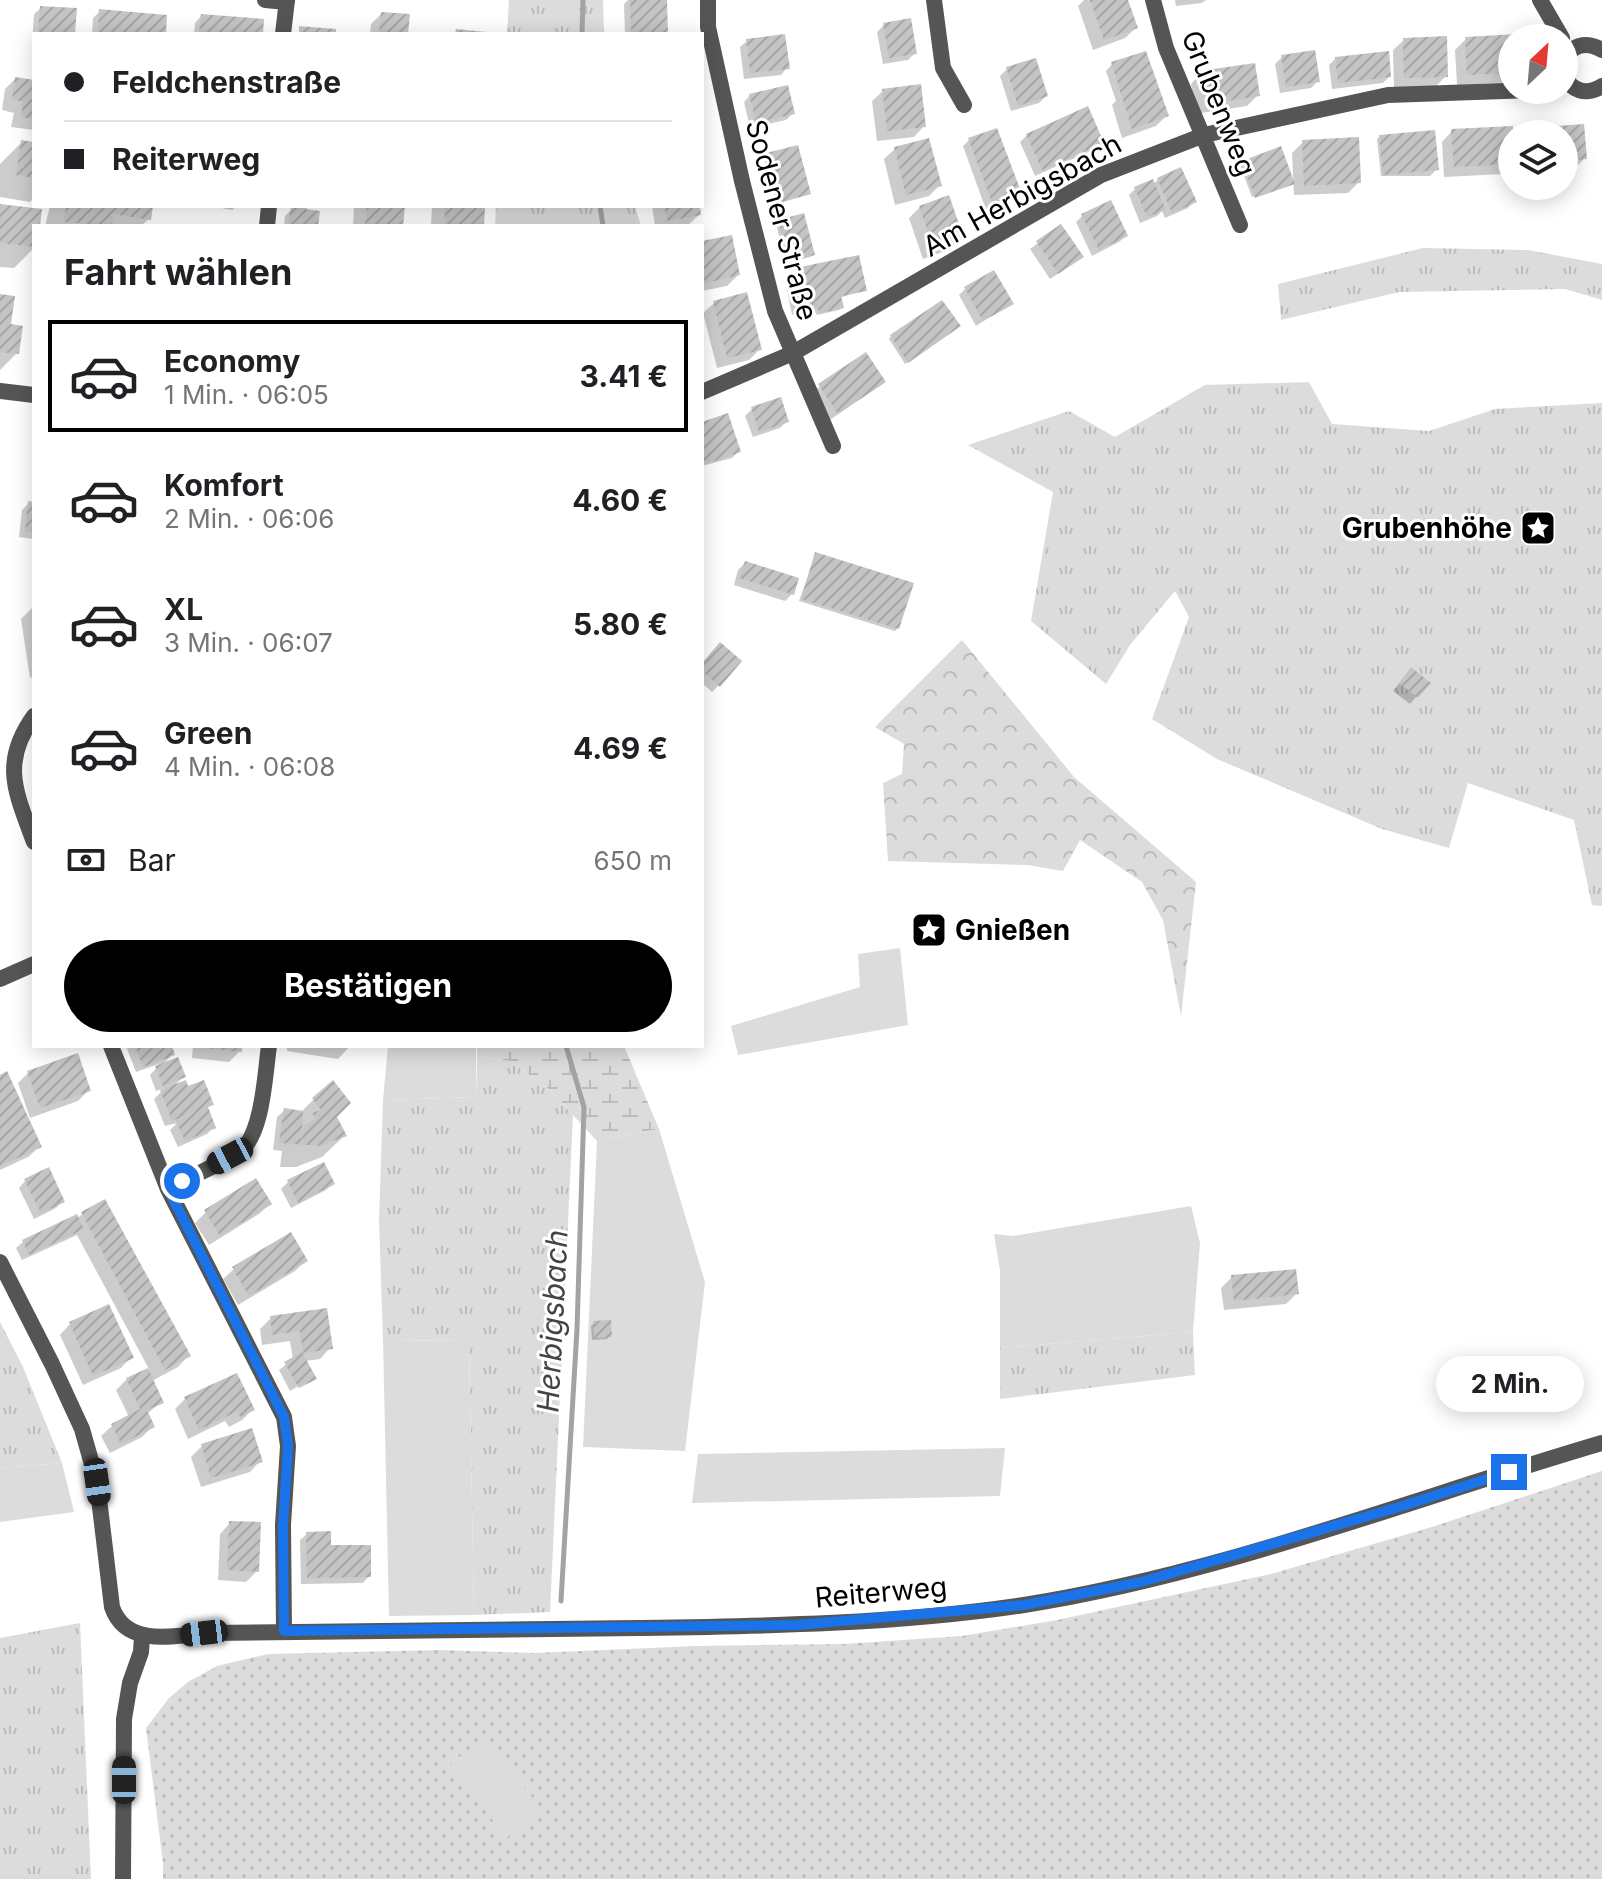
<!DOCTYPE html>
<html lang="de">
<meta charset="utf-8">
<style>
body{margin:0;font-family:Inter,sans-serif;background:#f6f6f6;color:#202124;height:100vh;display:flex;flex-direction:column;font-size:30px;white-space:nowrap}
*{box-sizing:border-box;margin:0}
p{font-size:26px;color:#757577}
.icon{flex:none;width:44px;height:44px;fill:none;stroke:currentColor;stroke-width:2;stroke-linecap:round;stroke-linejoin:round}
.map{position:relative;flex:1;overflow:hidden}
.panel{position:absolute;left:32px;top:224px;width:672px;height:824px;display:flex;flex-direction:column;background:#fff;border-radius:0px;box-shadow:0 4px 20px #0003}
.panel>*{flex:none}
.top-card{position:absolute;left:32px;top:32px;width:672px;height:176px;border-radius:0px;box-shadow:0 4px 20px #0003;display:grid;align-content:center;height:176px;padding:0 32px;background:#fff}
.needle{width:52px;rotate:26deg}
.tools{position:absolute;left:1498px;top:24px;display:grid;gap:16px}
.tools a{display:grid;place-items:center;width:80px;height:80px;border-radius:50%;background:#fff;box-shadow:0 4px 20px #0003;font-size:40px}
.end{position:absolute;width:36px;height:36px;margin:-18px;border:10px solid #1a73e8;background:#fff;box-shadow:0 0 0 4px #fff}
.from{border-radius:50%}
.bubble{position:absolute;height:56px;border-radius:28px;background:#fff;box-shadow:0 4px 20px #0003;font-size:26px;font-weight:700;line-height:56px;text-align:center}
.car{position:absolute;width:24px;height:48px;margin:-24px -12px;border-radius:10px;box-shadow:0 0 6px 2px #0007;background:linear-gradient(#222 24%,#8ab4d8 0 40%,#222 0 76%,#8ab4d8 0 86%,#222 0)}
.top-card b{display:flex;align-items:center;gap:28px;height:76px;font-size:30px}
.top-card b+b{border-top:2px solid #e0e0e0}
.top-card i{width:20px;height:20px;background:#202124}
ul{padding:0;list-style:none}
li{display:flex;align-items:center;gap:24px;height:112px;margin:0 16px 12px;padding:0 16px;border:4px solid transparent;border-radius:0px}
li div{flex:1}
li b{display:block;font-size:30px}
li em{font-style:normal;font-weight:700}
li.selected{border-color:#000}
li>.icon{width:72px;height:72px;stroke-width:1.5}
h2{padding:0 32px;font-size:36px;line-height:96px}
.pay{display:flex;align-items:center;gap:20px;height:88px;padding:0 32px;font-size:30px}
.pay p{margin-inline-start:auto}
.action{display:flex;gap:16px;margin-top:auto;padding:16px 32px}
.action a{flex:1;height:92px;border-radius:48px;background:#000;color:#fff;font-size:32px;font-weight:700;line-height:92px;text-align:center}
.map>svg:first-child{display:block}
.grass{fill:url(#grass-tufts)}
.forest{fill:url(#forest-crowns)}
.wetland{fill:url(#wetland-marsh)}
.park{fill:url(#park-dots)}
.garden{fill:#dcdcdc}
.shadow{fill:#0003}
.lines{fill:none;stroke-linecap:round;stroke-linejoin:round}
.stream{stroke:#a3a3a3;stroke-width:5}
.building{fill:url(#building-hatch)}
.minor{stroke:#555;stroke-width:16}
.tertiary{stroke:#555;stroke-width:16}
.route{stroke:#1a73e8;stroke-width:10}
.labels{text-anchor:middle;dominant-baseline:central;stroke-width:6;stroke-linejoin:round;paint-order:stroke}
.street-label{font-size:28px;fill:#000;stroke:#fff}
.poi-label{font-size:28px;font-weight:bold;fill:#000;stroke:#fff;text-anchor:end}
.water-label{font-size:30px;font-style:italic;fill:#444;stroke:#fff}
</style>
<div class="map">
<svg width="1602" height="1879" viewBox="0 0 1602 1879">
<defs>
<pattern id="grass-tufts" width="24" height="20" patternUnits="userSpaceOnUse" patternTransform="scale(2)"><rect width="24" height="20" fill="#dcdcdc"/><path d="M3 7l-1-3M5 7V3M7 7l1-3M15 17l-1-3M17 17v-4M19 17l1-3" fill="none" stroke="#bbb"/></pattern>
<pattern id="forest-crowns" width="20" height="18" patternUnits="userSpaceOnUse" patternTransform="scale(2)"><rect width="20" height="18" fill="#dcdcdc"/><path d="M2 6a3 3 0 1 1 6 0M12 15a3 3 0 1 1 6 0" fill="none" stroke="#bbb"/></pattern>
<pattern id="wetland-marsh" width="20" height="14" patternUnits="userSpaceOnUse" patternTransform="scale(2)"><rect width="20" height="14" fill="#dcdcdc"/><path d="M1 5h8M5 5V1M11 12h8M15 12V8" fill="none" stroke="#bbb"/></pattern>
<pattern id="park-dots" width="8" height="8" patternUnits="userSpaceOnUse" patternTransform="scale(2)"><rect width="8" height="8" fill="#dcdcdc"/><path d="M2 2h.1M6 6h.1" fill="none" stroke="#bbb" stroke-width="1.8" stroke-linecap="round"/></pattern>
<pattern id="building-hatch" width="6" height="6" patternUnits="userSpaceOnUse" patternTransform="scale(2)"><rect width="6" height="6" fill="#c4c4c4"/><path d="M-1 1l2-2M0 6l6-6M5 7l2-2" fill="none" stroke="#a7a7a7"/></pattern>
</defs>
<rect width="100%" height="100%" fill="#fff"/>
<path class="grass" d="M509,0H603L604,34H507Z
M496,206H635L641,226H495Z
M1423,248L1528,250L1602,264V300L1565,289L1399,292L1281,320L1278,284Z
M1309,382L1332,424L1429,431L1495,409L1602,403V906L1592,905L1574,820L1468,783L1449,848L1382,829L1217,759L1152,719L1189,617L1175,591L1130,645L1106,684L1031,621L1053,492L968,445L1069,411L1115,437L1205,385Z
M477,1056L510,1061L550,1090L573,1115L550,1612L474,1615L469,1341L383,1340L379,1220L383,1100L476,1097Z
M0,1322L23,1367L62,1463L0,1468Z
M1193,1332L1195,1375L1000,1399V1348Z
M80,1623L91,1879H0V1638Z"/>
<path class="forest" d="M962,640L1074,777L1196,882L1181,1016L1163,920L1142,882L1080,840L1063,871L1027,865L888,861L883,783L902,774L904,744L875,727Z"/>
<path class="wetland" d="M477,1046H624L659,1129L597,1141L550,1090L510,1061L477,1056Z"/>
<path class="park" d="M1602,1471V1879H163V1863L146,1728L169,1698L188,1682L217,1666L268,1654L439,1650L535,1653L696,1646L844,1644L962,1636L1057,1620L1271,1574L1435,1526Z"/>
<path class="garden" d="M900,948L908,1025L738,1055L731,1026L860,987L858,954Z
M388,1046H476V1097L383,1100Z
M659,1129L705,1282L685,1451L583,1447L597,1141Z
M1191,1206L1200,1243L1193,1332L1000,1348V1271L994,1234L1013,1236Z
M383,1340L469,1341L474,1615L389,1616Z
M1005,1448L1000,1496L692,1503L698,1454Z
M62,1463L74,1512L0,1522V1468Z
M488,1737L543,1812L506,1838L450,1763Z"/>
<path class="shadow" d="M628,0H665L666,34H625L624,4Z
M1084,0H1126L1136,28L1125,38L1093,50L1078,6Z
M1175,0H1206L1202,3L1176,6Z
M41,8L73,34H34V43H32L34,14Z
M100,11L164,34H92L93,18Z
M381,14L406,34H370L371,24Z
M201,16L261,34H194L195,23Z
M884,25L915,53L908,60L883,64L877,32Z
M1531,35V38H1512V82L1457,85L1455,50L1466,39Z
M1404,40L1446,76L1435,87L1394,88L1393,50Z
M747,41L787,68L781,75L744,79L740,47Z
M1282,57L1318,81L1311,88L1280,93L1275,64Z
M1336,58L1389,77L1383,83L1332,89L1329,65Z
M1035,60L1046,96L1039,103L1011,111L1000,76L1007,69Z
M1112,64L1166,116L1156,126L1122,138L1112,105L1116,101L1106,71Z
M1201,73L1258,95L1247,106L1195,114L1191,84Z
M15,79L34,82V130L11,127L14,113L2,110L5,89Z
M883,91L924,126L914,137L877,141L872,101Z
M750,95L793,113L786,120L750,128L744,102Z
M1582,126L1585,158L1574,169L1564,170V134H1526L1530,130Z
M1452,131L1512,142V164L1503,174L1444,177L1442,142Z
M1027,135L1102,142L1095,149L1035,176L1020,142Z
M1380,136L1437,169L1430,176H1381L1377,139Z
M969,140L1019,193L1013,200L986,210L963,146Z
M22,142L34,144V198L30,202L0,197V164Z
M1303,142L1359,182L1348,193L1294,195L1292,153Z
M895,149L940,185L929,196L895,205L884,159Z
M767,155L809,193L777,204L764,158Z
M1243,162L1292,183L1252,197L1240,165Z
M1158,180L1194,202L1188,208L1165,218L1162,211L1157,216L1140,223L1129,195L1136,188L1153,184Z
M0,206L38,226H34V248L14,268L0,267Z
M50,206H151L149,219L141,226H45Z
M211,206H237L232,210Z
M286,206H309L304,211L316,226H284L285,216L292,209Z
M354,206H403L401,226H353Z
M432,206H483L481,226H431Z
M652,206H697L699,215L688,225L655,226Z
M920,207L962,238L951,249L923,259L909,218Z
M1083,215L1126,236L1119,242L1092,256L1076,222Z
M779,221L813,254L810,257L786,263L776,224Z
M1061,226L1074,263L1050,279L1030,249Z
M702,244L738,275L727,286L702,291Z
M801,269L865,290L839,298L841,308L839,310L817,315L814,310L792,315L787,289L801,284L798,272Z
M965,289L1011,303L976,326L959,295Z
M0,296L17,353L0,370Z
M714,303L760,349L749,360L717,368L703,313Z
M958,326L905,364L889,339L891,336Z
M866,355L884,382L830,420L812,392Z
M752,409L787,421L780,428L753,437L745,416Z
M702,424L739,451L732,458L702,466Z
M29,503L34,504V539L19,537L22,510Z
M816,554L898,628L895,631L799,601Z
M745,563L792,594L785,601L734,585L738,570Z
M34,606V677L30,678L21,619Z
M702,665L719,685L712,692L702,683Z
M1405,676L1428,683L1410,704L1393,691Z
M126,1046H170L173,1054L161,1066L183,1077L173,1087L187,1089L211,1104L206,1109L214,1127L207,1134L178,1147L170,1130L177,1123L165,1126L154,1099L165,1088L156,1091L150,1075L161,1063L136,1072Z
M193,1046H240V1051L229,1062L192,1058Z
M287,1046H350L338,1059L287,1051Z
M28,1073L89,1090L78,1101L30,1118L18,1083Z
M0,1077L39,1147L28,1157L0,1170Z
M314,1099L334,1117L344,1136L322,1157L296,1167H280L282,1151L273,1150L277,1117L284,1111L300,1113Z
M323,1164L333,1184L326,1190L291,1208L281,1189L288,1182Z
M25,1181L63,1201L56,1208L34,1219L19,1188Z
M270,1204L259,1214L209,1245L195,1223L206,1212Z
M82,1214L188,1356L178,1367L152,1381L161,1402L147,1414L153,1426L142,1437L110,1453L101,1436L112,1426L129,1417L116,1390L127,1379L149,1369L77,1235L22,1260L16,1248L23,1242L77,1219Z
M306,1260L295,1271L238,1305L223,1279L234,1269Z
M1232,1277L1296,1294L1286,1304L1224,1310L1221,1288Z
M325,1310L330,1348L320,1359L305,1361L314,1378L309,1383V1380L290,1391L279,1370L293,1359L290,1341L262,1345L260,1329L271,1318Z
M594,1323L610,1336L607,1339L592,1340L591,1326Z
M70,1324L131,1357L121,1368L83,1385L60,1335Z
M185,1399L253,1409L242,1420L229,1427L225,1421L188,1439L175,1409Z
M202,1446L260,1461L250,1472L201,1487L191,1457Z
M230,1523L257,1571L246,1582L218,1580L220,1534Z
M307,1534L329,1547L369,1576L363,1583L301,1584L300,1540Z"/>
<g class="lines">
<path class="stream" d="M582,34L583,0
M600,206L603,226
M561,1601L577,1329L584,1107L566,1046"/>
</g>
<path class="building" d="M630,0H667L668,34H631Z
M1090,0H1128L1138,28L1104,40Z
M40,6L77,8L75,34H38Z
M99,9L167,15L166,34H98Z
M381,12L410,14L408,34H379Z
M201,14L264,19L263,34H199Z
M911,18L917,54L889,58L883,23Z
M299,26L336,29V34H299Z
M456,29L486,32V34H455Z
M1533,33V38H1512V73L1467,75L1465,37Z
M785,34L790,69L750,73L746,39Z
M1447,36L1448,77L1404,78L1403,38Z
M1315,50L1320,82L1286,87L1281,55Z
M1146,51L1169,116L1132,129L1111,62Z
M1389,51L1391,77L1338,83L1335,57Z
M1036,58L1048,96L1018,106L1006,67Z
M1255,63L1260,96L1206,104L1200,71Z
M15,77L34,80V119L21,117L23,102L12,99Z
M921,84L926,127L887,131L882,89Z
M788,85L795,114L756,123L749,94Z
M1088,106L1104,143L1042,170L1026,134Z
M1584,124L1587,159L1564,161V134H1529V128Z
M1513,126L1512,164L1454,167L1451,129Z
M997,128L1022,194L993,205L968,138Z
M1435,130L1439,170L1383,175L1379,135Z
M1359,137L1361,183L1304,186L1302,140Z
M929,138L942,186L906,195L894,147Z
M21,140L34,142V178L16,175Z
M798,145L811,194L779,203L766,153Z
M1281,146L1295,184L1255,198L1242,161Z
M1181,167L1197,202L1172,213L1157,178Z
M1153,179L1166,210L1147,217L1134,187Z
M949,195L964,239L934,249L919,206Z
M1111,200L1128,236L1099,250L1081,214Z
M0,204L42,209L40,226H34V247L0,243Z
M66,206H153L151,220L113,214L112,226L64,222Z
M367,206H405L403,226H365Z
M445,206H485L484,226H444Z
M664,206H700L701,215L667,221Z
M291,207L320,211L318,226H288Z
M804,213L815,255L789,262L778,220Z
M1061,224L1084,257L1058,274L1036,241Z
M732,235L740,275L702,284V241Z
M859,255L867,291L841,296L844,308L820,313L817,308L795,313L789,284L803,281L800,267Z
M994,270L1014,304L983,321L964,287Z
M747,292L762,350L727,358L713,301Z
M0,294L15,296L11,324L23,326L19,354L0,352Z
M942,300L961,326L908,363L890,335Z
M866,352L886,382L838,414L818,384Z
M781,397L789,422L759,432L751,407Z
M728,413L741,452L705,464L702,456V422Z
M28,501L34,502V532L25,531Z
M815,552L914,583L899,629L801,599Z
M745,561L799,578L794,595L739,578Z
M720,642L742,661L720,687L702,671V663Z
M1411,667L1431,683L1418,698L1399,683Z
M135,1046H172L175,1055L143,1067Z
M206,1046H242V1052L206,1048Z
M78,1053L91,1091L40,1108L27,1071Z
M178,1057L186,1077L163,1086L155,1066Z
M7,1071L42,1147L0,1166V1075Z
M186,1080L188,1086L204,1080L214,1105L208,1107L216,1128L185,1141L176,1121L198,1111L172,1121L160,1090Z
M333,1080L351,1103L337,1117L347,1136L320,1146L279,1143L284,1108L303,1111L301,1142L304,1126L316,1119L312,1113L321,1110L312,1098Z
M324,1162L335,1184L298,1203L287,1180Z
M49,1167L65,1202L41,1213L24,1179Z
M256,1178L272,1204L220,1236L204,1210Z
M105,1199L191,1356L165,1370L81,1212Z
M77,1214L84,1229L29,1255L22,1240Z
M291,1232L308,1261L249,1296L232,1267Z
M1296,1269L1299,1294L1234,1301L1231,1275Z
M109,1304L134,1358L93,1376L69,1322Z
M327,1308L333,1349L303,1353L300,1331L272,1335L270,1316Z
M611,1320L612,1337L594,1338L593,1321Z
M302,1352L317,1379L299,1388L284,1362Z
M148,1368L164,1403L147,1410L155,1427L121,1444L111,1424L140,1409L126,1378Z
M237,1373L255,1410L241,1417L236,1412L199,1430L184,1397Z
M252,1428L263,1462L211,1478L201,1444Z
M229,1521L261,1522L259,1572L227,1570Z
M331,1531V1545H371V1577L307,1578L306,1532Z"/>
<g class="lines">
<path class="minor" d="M265,0L287,2
M708,0V27L742,181L775,311L833,446
M934,0L943,68L964,105
M1153,0L1166,48L1240,225
M1540,0L1562,38
M283,34L287,0
M1564,62C1571,44 1586,41 1602,50
M1564,75C1571,91 1586,96 1602,86
M267,226L269,206
M0,391L34,395
M702,392L793,353L1101,175L1204,135L1388,95L1531,90
M34,716C0,763 16,793 34,842
M0,979L34,964
M111,1046L168,1189L284,1417L288,1446L283,1525L284,1631
M168,1189C191,1176 217,1166 239,1152C263,1136 265,1072 269,1046
M123,1879L124,1719L130,1683L141,1652L142,1636"/>
<path class="tertiary" d="M0,1262L52,1364L82,1429L97,1482L112,1607C125,1646 171,1637 204,1633C349,1631 494,1630 640,1628C767,1626 898,1624 1024,1605C1221,1574 1411,1499 1602,1443"/>
</g>
<g class="lines">
<path class="route" d="M182,1181L168,1189L284,1417L288,1446L283,1525L284,1631L797,1625L1024,1605L1141,1582L1399,1507L1509,1472"/>
</g>
<defs>
<symbol id="sight-square" viewBox="-11 -11 22 22"><rect x="-9" y="-9" width="18" height="18" rx="4" fill="#000" stroke="#fff"/><path d="M0-6L1.8-2.2L6-1.7L2.9 1.2L3.7 5.4L0 3.3L-3.7 5.4L-2.9 1.2L-6-1.7L-1.8-2.2Z" fill="#fff"/></symbol>
</defs>
<g fill-rule="evenodd">
<use href="#sight-square" x="1518" y="508" width="40" height="40"/>
<use href="#sight-square" x="909" y="910" width="40" height="40"/>
</g>
<g class="labels">
<g class="street-label">
<text transform="translate(1219 103) rotate(68)">Grubenweg</text>
<text transform="translate(1022 195) rotate(-29)">Am Herbigsbach</text>
<text transform="translate(782 220) rotate(75)">Sodener Straße</text>
<text transform="translate(881 1592) rotate(-5)">Reiterweg</text>
</g>
<g class="poi-label">
<text x="1512" y="528">Grubenhöhe</text>
<text x="955" y="930" text-anchor="start">Gnießen</text>
</g>
<g class="water-label">
<text transform="translate(552 1321) rotate(-87)">Herbigsbach</text>
</g>
</g>
</svg>
<div class="tools">
<a><svg class="needle" viewBox="-14 -14 28 28"><path d="M0-13l5 13h-10z" fill="#e53935"/><path d="M0 13l5-13h-10z" fill="#757577"/></svg></a>
<a><svg class="icon" aria-label="layers" viewBox="0 0 24 24"><path d="M12 4l9 5-9 5-9-5zM3 14l9 5 9-5"/></svg></a>
</div>
<i class="end from" style="left:182px;top:1181px"></i>
<i class="end" style="left:1509px;top:1472px"></i>
<div class="bubble" style="left:1436px;top:1356px;width:148px">2 Min.</div>
<i class="car" style="left:230px;top:1156px;rotate:242deg"></i>
<i class="car" style="left:97px;top:1482px;rotate:172deg"></i>
<i class="car" style="left:204px;top:1633px;rotate:263deg"></i>
<i class="car" style="left:124px;top:1780px;rotate:0deg"></i>
<div class="top-card">
<b><i class="from"></i>Feldchenstraße</b>
<b><i></i>Reiterweg</b>
</div>
<section class="panel">
<h2>Fahrt wählen</h2>
<ul>
<li class="selected"><svg class="icon" aria-label="car" viewBox="0 0 24 24"><path d="M5 17H2v-5l4-1 3-4h7l3 4 3 1v5h-3M9 17h6M6 11h13"/><circle cx="7" cy="17" r="2"/><circle cx="17" cy="17" r="2"/></svg><div><b>Economy</b><p>1 Min. · 06:05</p></div><em>3.41 €</em></li>
<li><svg class="icon" aria-label="car" viewBox="0 0 24 24"><path d="M5 17H2v-5l4-1 3-4h7l3 4 3 1v5h-3M9 17h6M6 11h13"/><circle cx="7" cy="17" r="2"/><circle cx="17" cy="17" r="2"/></svg><div><b>Komfort</b><p>2 Min. · 06:06</p></div><em>4.60 €</em></li>
<li><svg class="icon" aria-label="car" viewBox="0 0 24 24"><path d="M5 17H2v-5l4-1 3-4h7l3 4 3 1v5h-3M9 17h6M6 11h13"/><circle cx="7" cy="17" r="2"/><circle cx="17" cy="17" r="2"/></svg><div><b>XL</b><p>3 Min. · 06:07</p></div><em>5.80 €</em></li>
<li><svg class="icon" aria-label="car" viewBox="0 0 24 24"><path d="M5 17H2v-5l4-1 3-4h7l3 4 3 1v5h-3M9 17h6M6 11h13"/><circle cx="7" cy="17" r="2"/><circle cx="17" cy="17" r="2"/></svg><div><b>Green</b><p>4 Min. · 06:08</p></div><em>4.69 €</em></li>
</ul>
<div class="pay"><svg class="icon" aria-label="cash" viewBox="0 0 24 24"><path d="M3 7h18v10H3z"/><circle cx="12" cy="12" r="2"/></svg>Bar<p>650 m</p></div>
<div class="action"><a>Bestätigen</a></div>
</section>
</div>
